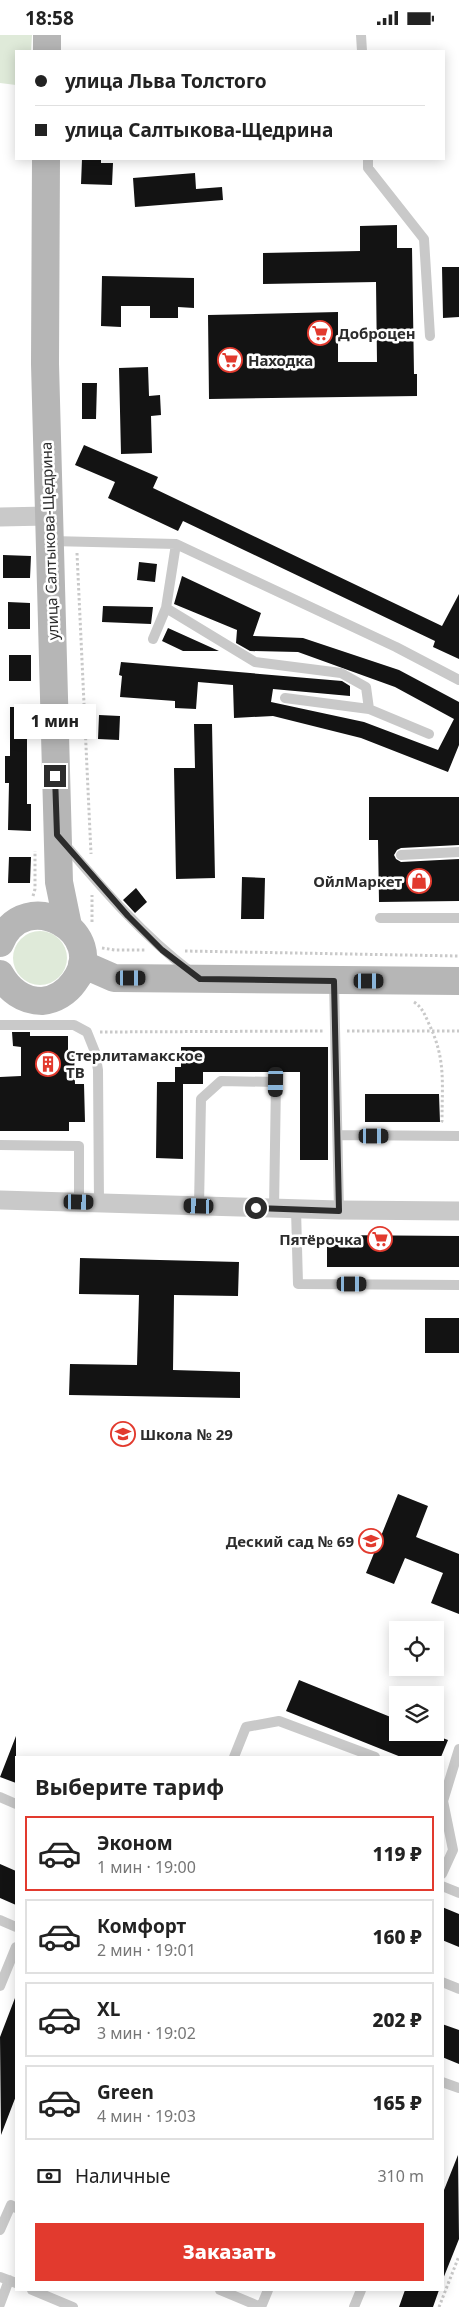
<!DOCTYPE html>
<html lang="ru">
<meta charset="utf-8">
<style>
body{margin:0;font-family:"Noto Sans",sans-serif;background:#f6f6f6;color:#222;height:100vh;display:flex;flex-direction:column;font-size:19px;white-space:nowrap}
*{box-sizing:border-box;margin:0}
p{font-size:16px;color:#767676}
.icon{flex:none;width:28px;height:28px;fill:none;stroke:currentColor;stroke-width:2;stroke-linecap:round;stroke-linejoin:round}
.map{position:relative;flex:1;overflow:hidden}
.sheet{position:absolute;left:15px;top:1721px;width:429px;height:535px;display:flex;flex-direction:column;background:#fff;border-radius:0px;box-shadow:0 2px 12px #0003}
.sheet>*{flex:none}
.top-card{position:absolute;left:15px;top:15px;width:430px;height:110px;border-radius:0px;box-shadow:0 2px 12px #0003;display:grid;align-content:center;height:110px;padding:0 20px;background:#fff}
.fabs{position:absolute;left:389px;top:1586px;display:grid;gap:10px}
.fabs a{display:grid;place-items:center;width:55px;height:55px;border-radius:0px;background:#fff;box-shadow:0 2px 12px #0003;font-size:25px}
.end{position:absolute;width:22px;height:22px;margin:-11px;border:6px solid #2c2c2c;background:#fff;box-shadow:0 0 0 2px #fff}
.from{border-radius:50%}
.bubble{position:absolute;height:35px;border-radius:0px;background:#fff;box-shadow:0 2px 12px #0003;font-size:16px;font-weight:800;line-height:35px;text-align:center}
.car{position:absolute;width:15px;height:30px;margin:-15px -8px;border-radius:6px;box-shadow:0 0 4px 1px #0007;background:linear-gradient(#222 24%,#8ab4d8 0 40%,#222 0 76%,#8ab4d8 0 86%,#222 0)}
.top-card b{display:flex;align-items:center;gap:18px;height:48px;font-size:19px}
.top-card b+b{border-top:1px solid #e0e0e0}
.top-card i{width:12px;height:12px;background:#222}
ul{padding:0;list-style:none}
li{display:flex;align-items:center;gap:15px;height:75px;margin:0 10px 8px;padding:0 10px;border:2px solid #e0e0e0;border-radius:0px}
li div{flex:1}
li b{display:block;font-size:19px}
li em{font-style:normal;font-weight:800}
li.current{border-color:#e23a2e}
li>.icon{width:45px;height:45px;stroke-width:1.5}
h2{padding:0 20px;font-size:22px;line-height:60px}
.pay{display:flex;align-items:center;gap:12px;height:55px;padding:0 20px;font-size:19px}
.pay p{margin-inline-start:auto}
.primary-button{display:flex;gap:10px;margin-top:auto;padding:10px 20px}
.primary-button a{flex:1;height:58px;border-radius:0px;background:#e23a2e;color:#fff;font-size:20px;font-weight:800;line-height:58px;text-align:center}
.status{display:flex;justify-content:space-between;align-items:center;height:35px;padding:0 25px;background:#fff;direction:ltr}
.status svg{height:14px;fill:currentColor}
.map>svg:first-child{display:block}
.green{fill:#dfead9}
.building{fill:#131313}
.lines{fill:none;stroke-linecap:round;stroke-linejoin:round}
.path{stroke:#c9c9c9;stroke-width:3;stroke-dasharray:2.5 2.5;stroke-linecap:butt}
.service{stroke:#c9c9c9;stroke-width:10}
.minor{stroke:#c9c9c9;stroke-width:19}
.secondary{stroke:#b6b6b6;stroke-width:28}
.route{stroke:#2c2c2c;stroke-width:6}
.labels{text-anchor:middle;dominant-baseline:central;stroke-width:5;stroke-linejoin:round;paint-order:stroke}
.poi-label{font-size:15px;font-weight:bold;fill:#2c2c2c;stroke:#fff;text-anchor:start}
.street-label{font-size:15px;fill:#2c2c2c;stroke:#fff}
</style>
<div class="status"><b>18:58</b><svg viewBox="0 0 49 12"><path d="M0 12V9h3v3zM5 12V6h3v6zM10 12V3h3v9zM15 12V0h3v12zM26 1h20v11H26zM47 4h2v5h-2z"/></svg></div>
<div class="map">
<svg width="459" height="2272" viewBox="0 0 459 2272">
<rect width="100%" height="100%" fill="#fff"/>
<path class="green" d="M0,0H32L31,16H16V50L0,48Z
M13 923a27 27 0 1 1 54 0a27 27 0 1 1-54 0Z"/>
<path class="building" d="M82,124H101V128H113L112,150L81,149Z
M195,138L196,154L222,152L223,165L135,172L133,143Z
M397,190V213H412L414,339H417V361L209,364L208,280L338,277V327H377L376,247L263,249V218L360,216V191Z
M442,232H459V282L443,283Z
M102,241L194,243V273L178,272V283H150V271H121V292L101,291Z
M148,332L149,361L160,360L161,380L151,381L152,418L121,419L119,333Z
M82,348H97L96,384H82Z
M84,410L158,442L153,453L442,591L459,559V624L433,612L435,606L183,486L178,496L108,463L115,447L75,430Z
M3,520L31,521L30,543H3Z
M139,527L157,529L155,547L137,545Z
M182,541L261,578L253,601L303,603L399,635L459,667V710L448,737L361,703L273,681L234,683L233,650L198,647L196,674L175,673V666L120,662L122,641L119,640L121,627L342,646L350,651V661L273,654L271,667L364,687L438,715L454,684L395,652L298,617L250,616L236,608L237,595L174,569Z
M8,567L30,568V594H8Z
M103,571L153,572L151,589L102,587Z
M168,593L219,616H183L162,606Z
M9,620H31V646H9Z
M10,672H32V698H27V769H31V796L8,795L9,748H5V721H10Z
M99,680L120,681L119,705L98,704Z
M194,689H212L215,843L176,844L174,733H195Z
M369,762H459V810L401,813L397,815L394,820L396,824L401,827L459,824V866L379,867L378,805H369Z
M9,822H31L30,848H8Z
M242,842L265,843L264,884H241Z
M136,853L147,867L135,878L123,865Z
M12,997H30V1001H68V1017H74L75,1049H84L85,1087H69V1096H0V1042L21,1041V1012L13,1011Z
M181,1012H328V1125H300V1037H203V1049H183V1124L156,1123L157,1047H175V1032H181Z
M365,1059H439L440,1087H365Z
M327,1200L459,1201V1232H327Z
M80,1223L239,1227L238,1261L174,1260L173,1335L240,1337V1363L69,1360L70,1329L137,1330L139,1260L79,1259Z
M425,1283H459V1318H425Z
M398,1459L428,1471L416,1502L459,1519V1579L431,1568L443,1538L405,1523L394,1549L366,1538Z
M299,1645L398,1685V1698H429L448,1705L441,1722H401L286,1676Z
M16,1701V1748L0,1742Z
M0,1829L16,1836V1870L0,1863Z
M442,1872L459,1879V1912L442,1905Z
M15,1963L16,2061L1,2100L0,2002Z
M442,1989L459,1995V2029L442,2022Z
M458,2120L459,2204L443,2244L442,2160Z
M405,2255H439L433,2272H399Z"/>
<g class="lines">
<path class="path" d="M77,518L91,819
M33,861L35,854V816
M92,887V860
M102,913L115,915H146
M185,916L459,921
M414,967C422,972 425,980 429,989C446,1024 442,1048 442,1086L440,1089
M347,996H459
M100,997L323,996
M439,2272L459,2221"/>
<path class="service" d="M361,0L362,16
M368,124V133L424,204L430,301
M51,506L176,509L396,612L459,645
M176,509L166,573L255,627L341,638L366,652L369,674L429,699
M153,604L166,573
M285,663L369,674
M63,807C103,854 142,900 191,937
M401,820L459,817
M380,883H459
M334,947L339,1175
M0,990H74L87,997L95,1017L98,1035L99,1168
M338,1100L459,1101
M0,1110L79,1111V1167
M199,1171L201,1064L221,1046L276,1047L274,1174
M296,1174L298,1249L459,1250
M234,1722L246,1692L279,1686L375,1722
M0,1762L16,1769
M442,1839L453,1815L443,1766L459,1714
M442,1851L459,1858
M0,1885L16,1892
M442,1947L459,1954
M0,1951L16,1912
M442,2047L459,2053
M0,2195L11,2170L16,2173
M0,2242L16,2248
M32,2255L73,2272
M220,2255L261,2272
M0,2269L9,2245
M261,2272L268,2255
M354,2272L361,2255"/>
<path class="minor" d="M0,482L47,481
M0,1165L339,1175L459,1176"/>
<path class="secondary" d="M47,16V0
M46,124L45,329L59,847L68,891
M0,908C25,848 111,899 74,947C67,957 55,965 42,966C23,966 9,955 0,939
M82,929L114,943L459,946"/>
</g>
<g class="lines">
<path class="route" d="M55,741L57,800L128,881L162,915L200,944L334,946L339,1176L256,1173"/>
</g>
<defs>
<symbol id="supermarket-ring" viewBox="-11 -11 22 22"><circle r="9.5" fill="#fff" stroke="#e23a2e" stroke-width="1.5"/><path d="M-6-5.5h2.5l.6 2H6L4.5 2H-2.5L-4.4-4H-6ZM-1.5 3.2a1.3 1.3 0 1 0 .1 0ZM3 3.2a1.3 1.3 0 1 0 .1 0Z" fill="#e23a2e"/></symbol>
<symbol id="shop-ring" viewBox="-11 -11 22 22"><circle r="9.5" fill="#fff" stroke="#e23a2e" stroke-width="1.5"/><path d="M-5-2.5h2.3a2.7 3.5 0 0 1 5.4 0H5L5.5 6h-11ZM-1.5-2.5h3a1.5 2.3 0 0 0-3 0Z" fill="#e23a2e"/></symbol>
<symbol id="building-ring" viewBox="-11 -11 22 22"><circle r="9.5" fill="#fff" stroke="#e23a2e" stroke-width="1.5"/><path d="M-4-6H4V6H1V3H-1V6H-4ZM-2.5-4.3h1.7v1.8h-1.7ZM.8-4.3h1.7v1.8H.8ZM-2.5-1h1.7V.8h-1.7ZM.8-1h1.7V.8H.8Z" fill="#e23a2e"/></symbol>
<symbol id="school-ring" viewBox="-11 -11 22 22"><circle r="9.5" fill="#fff" stroke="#e23a2e" stroke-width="1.5"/><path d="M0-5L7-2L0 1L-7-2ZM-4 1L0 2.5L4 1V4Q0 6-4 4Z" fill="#e23a2e"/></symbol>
</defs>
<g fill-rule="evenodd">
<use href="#supermarket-ring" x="306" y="284" width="28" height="28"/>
<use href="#supermarket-ring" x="216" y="311" width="28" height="28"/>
<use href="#shop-ring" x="405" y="832" width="28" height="28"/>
<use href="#building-ring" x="34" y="1015" width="28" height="28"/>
<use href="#supermarket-ring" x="366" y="1190" width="28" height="28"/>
<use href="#school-ring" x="109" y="1385" width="28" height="28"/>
<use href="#school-ring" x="357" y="1492" width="28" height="28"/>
</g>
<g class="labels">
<g class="poi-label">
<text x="338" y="298">Доброцен</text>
<text x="248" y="325">Находка</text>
<text x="402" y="846" text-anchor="end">ОйлМаркет</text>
<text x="66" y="1020">Стерлитамакское<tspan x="66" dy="17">ТВ</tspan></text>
<text x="362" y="1204" text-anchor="end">Пятёрочка</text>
<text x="140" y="1399">Школа № 29</text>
<text x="354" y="1506" text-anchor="end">Деский сад № 69</text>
</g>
<g class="street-label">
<text transform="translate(49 506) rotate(-92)">улица Салтыкова-Щедрина</text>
</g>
</g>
</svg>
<div class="fabs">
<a><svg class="icon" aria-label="locate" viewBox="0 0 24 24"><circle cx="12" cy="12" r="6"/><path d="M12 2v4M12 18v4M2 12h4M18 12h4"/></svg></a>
<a><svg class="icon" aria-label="layers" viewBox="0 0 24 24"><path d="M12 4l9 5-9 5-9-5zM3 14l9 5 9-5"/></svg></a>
</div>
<i class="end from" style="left:256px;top:1173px"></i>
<i class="end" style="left:55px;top:741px"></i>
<div class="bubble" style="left:14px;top:669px;width:82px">1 мин</div>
<i class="car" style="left:131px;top:943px;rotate:90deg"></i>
<i class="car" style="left:369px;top:946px;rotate:90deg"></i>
<i class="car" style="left:276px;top:1047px;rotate:181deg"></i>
<i class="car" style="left:374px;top:1101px;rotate:90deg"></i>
<i class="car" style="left:79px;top:1167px;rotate:91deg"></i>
<i class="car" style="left:199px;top:1171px;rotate:272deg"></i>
<i class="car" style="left:352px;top:1249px;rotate:90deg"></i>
<div class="top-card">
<b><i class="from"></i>улица Льва Толстого</b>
<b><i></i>улица Салтыкова-Щедрина</b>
</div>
<section class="sheet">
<h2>Выберите тариф</h2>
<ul>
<li class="current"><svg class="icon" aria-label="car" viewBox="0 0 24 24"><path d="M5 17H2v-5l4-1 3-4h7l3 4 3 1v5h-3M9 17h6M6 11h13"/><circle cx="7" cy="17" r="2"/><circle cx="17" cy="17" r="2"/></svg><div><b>Эконом</b><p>1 мин · 19:00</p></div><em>119 ₽</em></li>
<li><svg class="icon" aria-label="car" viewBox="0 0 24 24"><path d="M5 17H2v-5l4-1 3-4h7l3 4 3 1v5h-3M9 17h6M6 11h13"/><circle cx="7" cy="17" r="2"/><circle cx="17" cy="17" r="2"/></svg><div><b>Комфорт</b><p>2 мин · 19:01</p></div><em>160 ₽</em></li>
<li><svg class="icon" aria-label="car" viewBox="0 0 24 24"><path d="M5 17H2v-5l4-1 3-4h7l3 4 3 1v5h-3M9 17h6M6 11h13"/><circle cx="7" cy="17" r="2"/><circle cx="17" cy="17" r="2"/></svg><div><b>XL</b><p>3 мин · 19:02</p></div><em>202 ₽</em></li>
<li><svg class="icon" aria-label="car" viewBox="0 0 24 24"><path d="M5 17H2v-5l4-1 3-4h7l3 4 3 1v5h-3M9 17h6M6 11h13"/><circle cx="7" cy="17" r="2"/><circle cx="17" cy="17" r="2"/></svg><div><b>Green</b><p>4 мин · 19:03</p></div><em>165 ₽</em></li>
</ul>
<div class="pay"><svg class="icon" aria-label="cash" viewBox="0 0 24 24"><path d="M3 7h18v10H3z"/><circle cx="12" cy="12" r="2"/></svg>Наличные<p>310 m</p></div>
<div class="primary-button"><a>Заказать</a></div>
</section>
</div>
